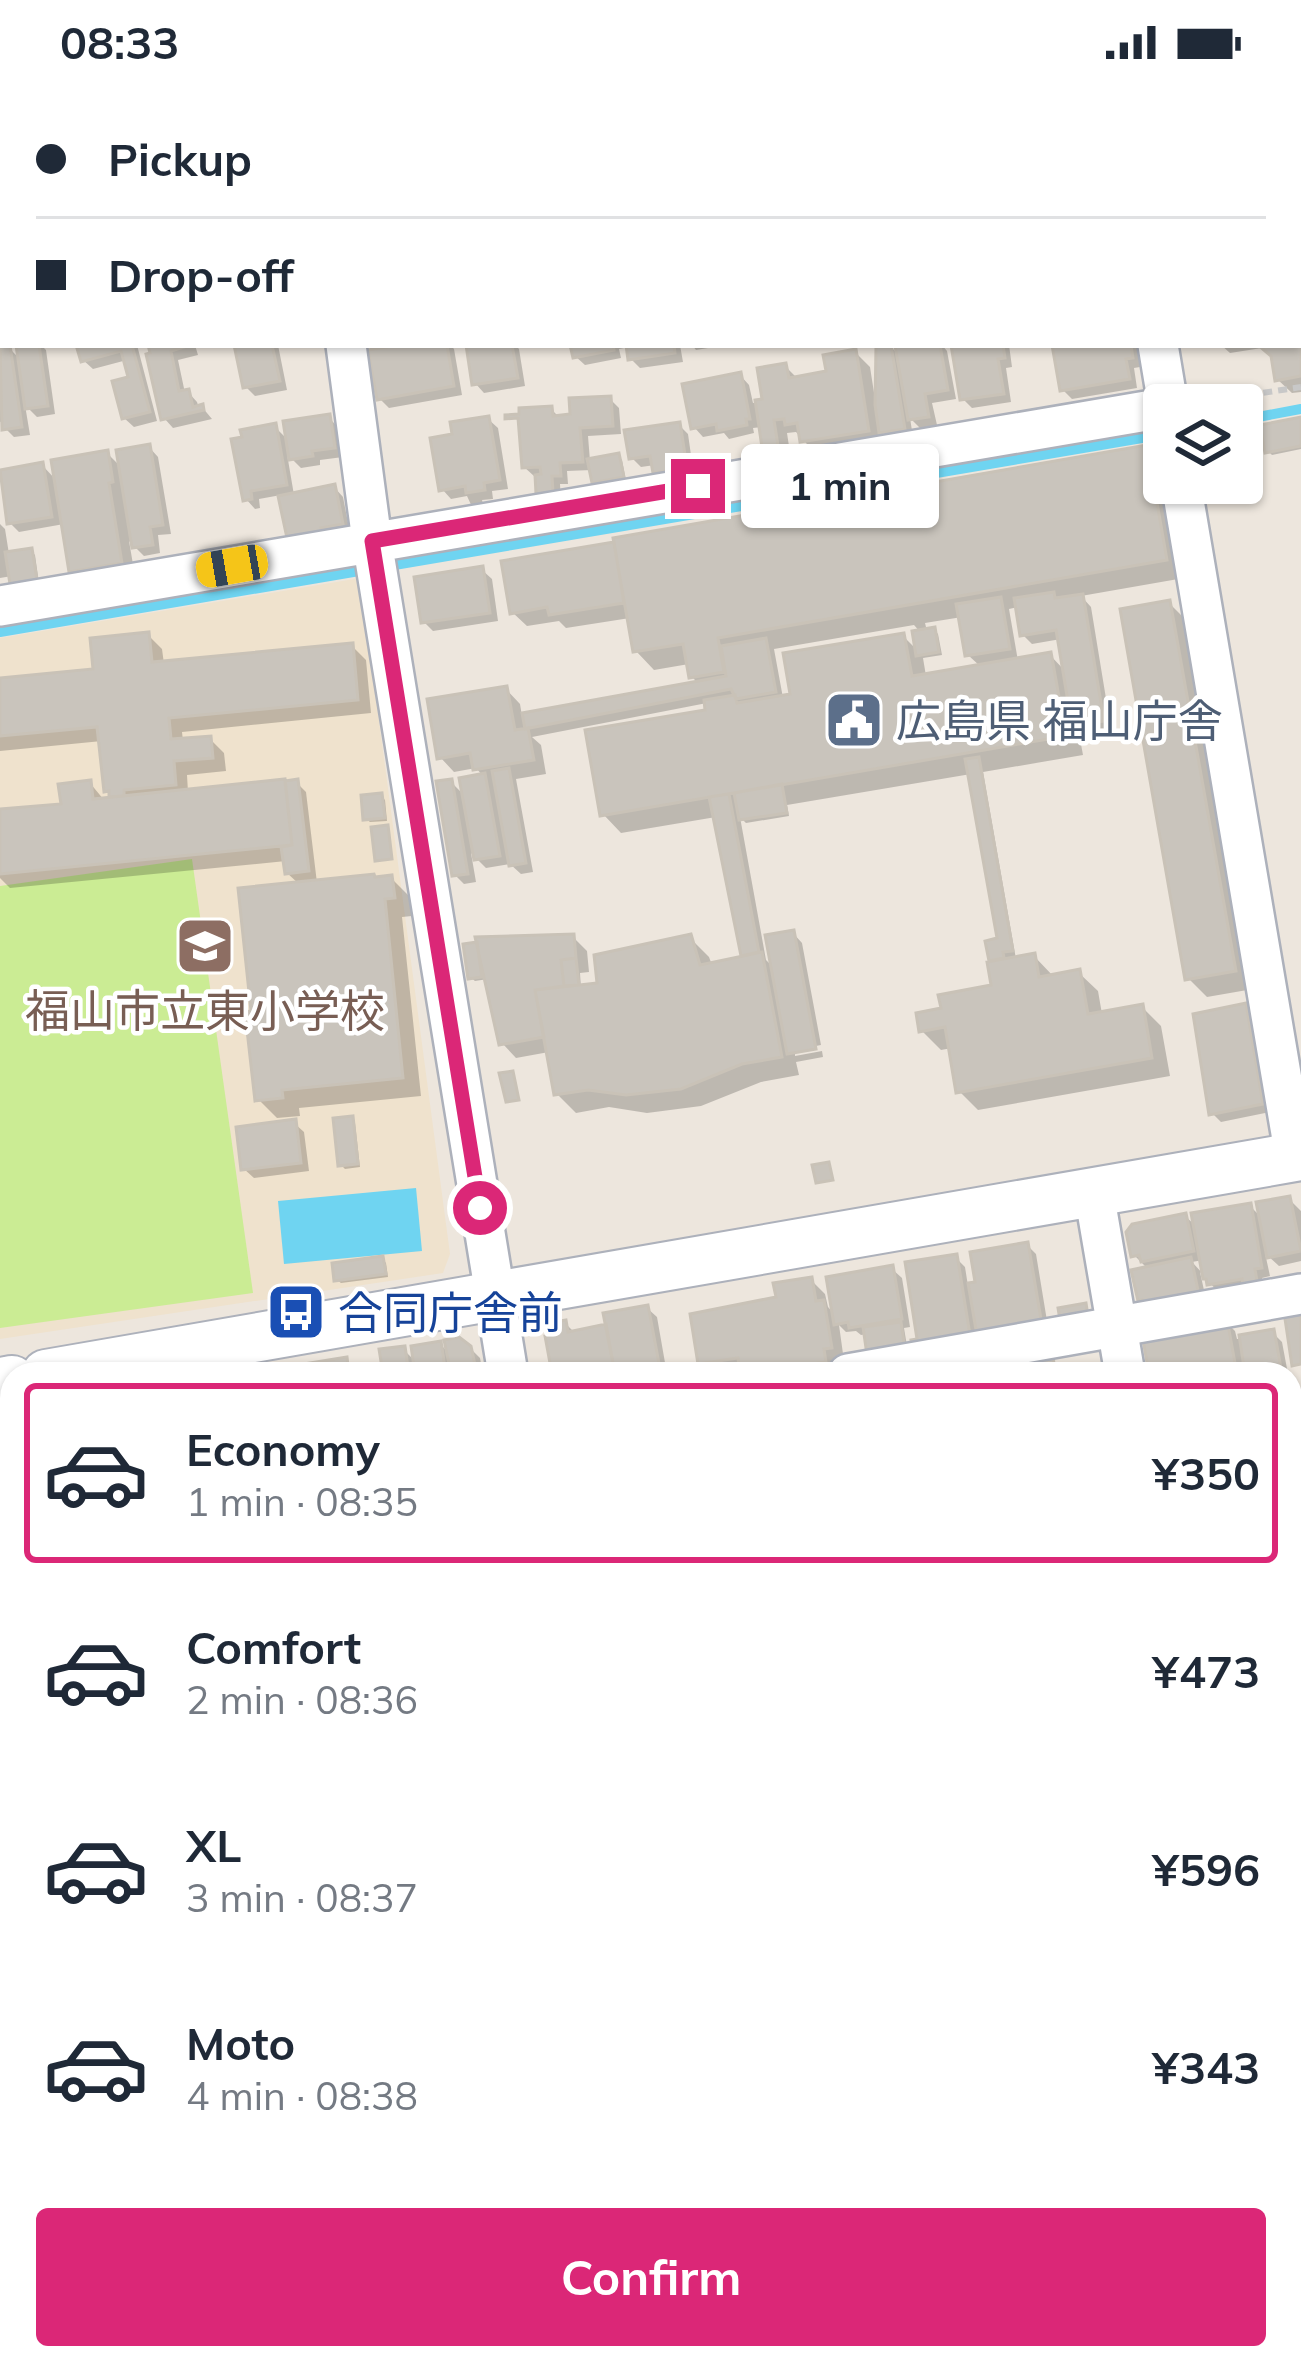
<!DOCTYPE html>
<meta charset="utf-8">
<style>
body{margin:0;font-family:Mulish,"Noto Sans JP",sans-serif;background:#f6f6f7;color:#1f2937;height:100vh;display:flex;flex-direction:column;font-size:45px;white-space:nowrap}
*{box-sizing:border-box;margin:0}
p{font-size:39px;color:#747a83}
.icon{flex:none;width:66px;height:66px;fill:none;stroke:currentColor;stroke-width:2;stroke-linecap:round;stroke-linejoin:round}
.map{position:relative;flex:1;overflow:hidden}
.drawer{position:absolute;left:0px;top:1278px;width:1302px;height:1008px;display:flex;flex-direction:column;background:#fff;border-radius:36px 36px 0 0;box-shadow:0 3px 9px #0004}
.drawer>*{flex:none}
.banner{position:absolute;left:0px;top:0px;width:1302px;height:264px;box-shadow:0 3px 9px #0004;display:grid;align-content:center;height:264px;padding:0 36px;background:#fff}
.tools{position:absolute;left:1143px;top:300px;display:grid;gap:24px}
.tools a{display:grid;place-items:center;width:120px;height:120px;border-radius:12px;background:#fff;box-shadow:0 3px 9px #0004;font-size:60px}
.end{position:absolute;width:54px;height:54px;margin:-27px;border:15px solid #db2777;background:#fff;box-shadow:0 0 0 6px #fff}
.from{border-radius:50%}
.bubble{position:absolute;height:84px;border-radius:12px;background:#fff;box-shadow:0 3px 9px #0004;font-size:39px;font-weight:700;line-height:84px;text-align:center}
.car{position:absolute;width:36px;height:72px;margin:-36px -18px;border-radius:15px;box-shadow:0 0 9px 3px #0007;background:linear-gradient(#f5c518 24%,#345 0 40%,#f5c518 0 76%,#345 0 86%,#f5c518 0)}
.banner b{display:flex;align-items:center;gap:42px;height:114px;font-size:45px}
.banner b+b{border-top:3px solid #e0e1e3}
.banner i{width:30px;height:30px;background:#1f2937}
ul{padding:21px 0 0;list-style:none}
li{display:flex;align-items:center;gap:36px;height:180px;margin:0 24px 18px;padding:0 12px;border:6px solid transparent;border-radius:12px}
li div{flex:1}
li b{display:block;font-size:45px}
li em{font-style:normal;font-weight:700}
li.selected{border-color:#db2777}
li>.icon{width:108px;height:108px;stroke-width:1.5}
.cta{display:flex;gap:24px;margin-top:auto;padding:24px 36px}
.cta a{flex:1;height:138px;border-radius:12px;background:#db2777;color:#fff;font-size:48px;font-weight:700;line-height:138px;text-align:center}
.status{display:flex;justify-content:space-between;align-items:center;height:84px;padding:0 60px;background:#fff;direction:ltr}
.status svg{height:33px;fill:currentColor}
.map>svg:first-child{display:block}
.education{fill:#efe2cd}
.cemetery{fill:#c7d7b4}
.pitch{fill:#cbec94}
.water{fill:#6fd4f1}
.shadow{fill:#0003;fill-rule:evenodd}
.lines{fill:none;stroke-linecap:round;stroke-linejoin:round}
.stream{stroke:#6fd4f1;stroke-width:10}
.building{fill:#c9c4bc;stroke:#c9c2b7;stroke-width:3}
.minor-casing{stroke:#adb1bb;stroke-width:44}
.tertiary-casing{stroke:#adb1bb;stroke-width:52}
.path{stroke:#c8c8c8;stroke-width:6;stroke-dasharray:9 6;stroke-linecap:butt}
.minor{stroke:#fff;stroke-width:39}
.tertiary{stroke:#fff;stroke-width:48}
.rail{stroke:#a0a4b6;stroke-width:9}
.route{stroke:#db2777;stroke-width:15}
.labels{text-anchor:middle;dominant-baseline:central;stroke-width:9;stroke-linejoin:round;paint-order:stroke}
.service-label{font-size:45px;fill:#4e5e75;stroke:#fff;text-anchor:start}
.education-label{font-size:45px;fill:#785e54;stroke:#fff}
.transit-label{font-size:45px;fill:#164399;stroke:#fff;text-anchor:start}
</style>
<div class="status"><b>08:33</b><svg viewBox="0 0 49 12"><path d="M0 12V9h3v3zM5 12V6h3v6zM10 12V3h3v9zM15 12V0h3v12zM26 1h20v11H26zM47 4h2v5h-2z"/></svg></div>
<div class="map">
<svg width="1301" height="2286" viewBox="0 0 1301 2286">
<rect width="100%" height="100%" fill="#ede6dd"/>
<path class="education" d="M360,494L450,1170L443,1189L0,1255V554Z"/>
<path class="cemetery" d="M12,1500V1815L0,1817V1502Z"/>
<path class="pitch" d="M192,775L253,1209L0,1244V802Z"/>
<path class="water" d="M416,1104L422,1167L284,1180L278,1117Z"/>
<path class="shadow" d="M0,0H67L59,3H3V31H0Z
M120,0H157L158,1L123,3Z
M668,0H723L724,3H668Z
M755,0H832V3H755Z
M1301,195V308L1292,309L1277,295L1274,274L1262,264L1230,269L1221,261H1299Z
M19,261H41L46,266L55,330L37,333L25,321L30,351L14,353L5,344L4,337L0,338V265L8,263L21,276Z
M79,261H137L157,337L134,343L124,334L131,295L127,276L93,285L83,276Z
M151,261H195L198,271L178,276L185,309L188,308L197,318L199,324L202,323L212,335L173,344L164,334Z
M237,261H278L287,306L255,312L246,303Z
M414,261H450L454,265L462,311L389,324L380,315Z
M480,261H515L519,265L525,302L484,309L475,299Z
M573,261H680L683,278L640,284L631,275L629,263L619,265L621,274L585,281L575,272Z
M692,261H726L696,266Z
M918,261H942L947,267L956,315L932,319L937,341L920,344L910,334L913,353L891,356L879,344L882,361L817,371L796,348L787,349L792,382L780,383L766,369L762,343L753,344L754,349L729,355L724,349L703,353L694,343L740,291L749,301L753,319L766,317L785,282L798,295L830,290L855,268L870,283L875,315H878L890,262L900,272L898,264Z
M954,261H1009L1012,283L1006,284L1011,318L972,324L963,315Z
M1055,261H1137L1140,283L1134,284L1137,304L1072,315L1062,305Z
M610,315L619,324L621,350L588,352L590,377L618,372L622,376L626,397L598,402L594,398L592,386L567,387L568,400H560L561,417L548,418L539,408L538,392H534L524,383L551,325L560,334Z
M329,334L338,343L343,373L320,376V381L301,384L287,370L294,411L334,403L343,413L350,449L329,456L281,411L259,415L260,424L255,425L246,415L275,343L289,357Z
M488,335L498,344L508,405L492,407L493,415L482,416L484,423L473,425L467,412L451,415L442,405L456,353Z
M1301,336V365L1272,371L1268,367Z
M679,341L688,350L694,392L665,397L656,388L655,381L641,383L632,374Z
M149,363L158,373L171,450L158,451L160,469L144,472L129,457L135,492L86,501L72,486L64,440L19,448L10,439L42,381L57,397L107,369L122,384Z
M1146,364L1164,383V399L1184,494L1081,512L1091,523L1111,645L1084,650L1078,644L1083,671L983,688L1016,875L1034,872L1054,893L1079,889L1098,907L1102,930L1142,923L1161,942L1170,992L978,1026L959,1007L952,964L941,966L922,947L944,926L995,904V879L992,876L1000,857L971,690L787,721L789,732L746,739L740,733L766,876L774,884L793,849L802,859L821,961L795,966V972L822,967L823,973L796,978L799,991L761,998L701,1022L647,1029L609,1023L576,1029L557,1010L549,968L516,974L502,959L488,895L475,897L471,894L466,862L573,853L587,867L589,888L580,889L581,904L600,901L690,854L709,873L712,881L747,874L743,871L716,733L621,749L603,730L709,628L707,619L532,653L541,661L546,690L516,695L533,788L521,790L510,780L486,784L471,769L476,798L464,800L455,791L451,698L466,713L484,693L476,684L454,688L440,673L506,605L520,620L522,632L699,600L692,593L689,580L654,586L636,567L630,534L566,544L559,537L527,542L512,528L504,479ZM1018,523L1022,550L1032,560L1061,555L1066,588L1050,571L1018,577L1009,525ZM962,533L968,571L981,583L926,592L923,574L942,571L938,550L934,546L927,547L925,539ZM914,541L921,549L919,568L903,552L783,614L774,565Z
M0,440L5,445L9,470L31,467L35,471L39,499L17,503L12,492L0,494Z
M482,486L492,495L498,537L433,547L424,538Z
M1169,519L1188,538L1253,905L1207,913L1188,894Z
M148,551L162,565L164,580L352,562L366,576L371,629L182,648L183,657L210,655L224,669L226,687L187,691L188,708L297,699L306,708L317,799L391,794L410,813L412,832L402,833L421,1012L299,1024L300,1032L277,1034L258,1015L255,930L299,800L287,789L286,777L10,804L0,794V729L64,722L90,699L104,716L115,715L107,707L102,657L0,667V597L96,588Z
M381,712L385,716L387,737L370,738L366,735Z
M1245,923L1254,932L1270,1028L1221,1038L1212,1029Z
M352,1036L355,1039L360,1083L345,1085L341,1081Z
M294,1039L304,1048L309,1087L254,1094L244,1085Z
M1289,1115L1301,1127V1177L1279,1182L1265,1169L1270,1192L1262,1194L1265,1212L1219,1209L1200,1188L1207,1220L1155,1230L1141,1216L1148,1185L1134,1171L1185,1132L1197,1143L1250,1122L1262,1134ZM1203,1176L1205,1192L1192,1178Z
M1027,1161L1036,1170L1049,1249L989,1260L976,1247L978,1260L930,1267L956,1174L965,1183L968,1202L978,1201Z
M382,1175L386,1179L388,1193L341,1199L337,1196Z
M892,1185L902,1194L910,1243L904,1244L908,1268L867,1250L861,1251L856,1247L846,1248L839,1241L844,1277L839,1290H712L701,1279L779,1215L811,1196L825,1210L828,1223L836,1232Z
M647,1224L657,1233L667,1290H555L560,1253L565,1239L575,1249L609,1242Z
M1226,1238L1235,1247L1237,1255L1273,1249L1282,1258L1288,1290H1152Z
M440,1260L450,1270L470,1264L480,1274L483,1290H386L404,1266L416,1278Z
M1290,1314L1296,1343L1290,1344Z
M1290,1374L1301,1384V1423L1294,1424L1295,1430L1290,1431Z
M1290,1584L1295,1612H1290Z
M1294,1956L1298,1960L1301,1982L1290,1984V1957Z
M1301,2091V2193L1290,2178V2159L1293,2158L1290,2156V2093Z
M1301,2272V2286H1294L1292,2274Z
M78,2274H219L223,2286H37Z
M391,2274H502L506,2286H393Z
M552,2274H655L657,2286H554Z
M770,2274H923L914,2275L916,2286H772Z
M994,2274H1055L1059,2286H996Z
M1059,2274H1074V2279L1063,2281Z
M1080,2274H1120L1122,2281L1166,2274L1176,2286H1082Z
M1202,2274H1244L1246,2286H1205Z"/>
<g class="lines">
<path class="stream" d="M1242,336L1301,325
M0,548L1142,354"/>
</g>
<path class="building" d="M878,0H971L972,3H863Z
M1301,192V292L1275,297L1271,272L1258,261H1299Z
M10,261L22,343L2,346L0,262Z
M16,261H39L48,322L25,325Z
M76,261H132L150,328L122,335L112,297L128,293L121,267L81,278Z
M148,261H190L171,267L179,307L189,305L193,323L203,320L204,326L161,336L146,270L150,269Z
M234,261H272L280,297L243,304Z
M397,261H447L454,302L377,316L368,266Z
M466,261H512L518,294L472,301Z
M570,261H613L614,266L573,274Z
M626,261H674L675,269L628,276Z
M891,261L905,345L879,349L875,321L876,262Z
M940,261L948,306L925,310L929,333L908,336L895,262Z
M951,261H1003L1005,274L998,275L1004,310L960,316Z
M1052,261H1131L1133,274L1126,275L1130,295L1060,307Z
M856,265L869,347L800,358L797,339L785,341L784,335L774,336L779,368L763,370L755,316L762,315L757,284L786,279L789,294L826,287L823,271Z
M741,288L750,335H746L747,341L717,347L716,340L691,345L682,300Z
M611,312L613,342L580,344L583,378L560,379L561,392H552L553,408L536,410L535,391L541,390L540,383L522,384L518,334L505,335V331L519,330V324L552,322L553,332L570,330L569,314Z
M330,330L335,364L312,367L313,372L289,376L283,337Z
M489,332L500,396L484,399L485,406L466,409L465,402L439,407L430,354L452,350L450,338Z
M1301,333V362L1265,369L1260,341Z
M680,338L687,384L653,389L650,372L629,375L624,346Z
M276,339L287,401L251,407L252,415L243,417L231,355L242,353L240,346Z
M150,360L163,441L150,443L153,461L132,464L116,366Z
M1147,361L1167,476L718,554L724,588L689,594L683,560L633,568L613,454Z
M108,366L113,398L109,399L122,479L69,488L51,376Z
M619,369L624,393L592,399L587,375Z
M43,378L52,433L7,440L0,386Z
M335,400L343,440L321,444L322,448L287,454L278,412Z
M614,458L624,519L549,531L547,523L510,530L501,477Z
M32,464L37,496L10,500L5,468Z
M483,482L490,529L421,539L414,493Z
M1054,508L1055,514L1083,510L1104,637L1072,642L1056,546L1020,552L1014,514Z
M1001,513L1010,565L965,572L956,520Z
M1170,516L1236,887L1185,896L1120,525Z
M935,543L939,568L916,572L912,547Z
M149,548L152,578L353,559L358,616L169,634L171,655L211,652L213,674L174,677L176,701L124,706V712L109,713V707L104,708L97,643L0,652V594L93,585L90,554Z
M904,549L912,592L1051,568L1066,652L600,732L585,646L705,626L704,616L735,611L737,619L790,610L783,569Z
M766,554L776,608L736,615L731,605L525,645L522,629L726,592L721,562Z
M507,602L515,646L528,644L534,676L473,686L470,669L437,675L427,615Z
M979,673L1013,867L1003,868L1004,874L989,877L985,857L997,854L965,675Z
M509,684L526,779L509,782L492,687Z
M485,689L500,772L474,776L459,694Z
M285,695L292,761L0,790V725L61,720L58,700L91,696L93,715Z
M298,695L309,787L285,790L281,763L292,761L285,697Z
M452,695L468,790L452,792L436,697Z
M782,700L787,729L739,736L734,709Z
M382,709L385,734L363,736L361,711Z
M729,710L759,868L741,872L709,713Z
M388,741L392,775L375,777L371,743Z
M374,790L375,793L392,791L395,814L385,815L403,994L282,1006L283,1014L255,1017L245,928L251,927L238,804Z
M794,846L816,965L787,970L765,851Z
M574,850L576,874L561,876L564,902L535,906L544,953L499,961L475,853Z
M691,850L700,881L762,868L782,973L742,980L681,1005L626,1011L588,1006L554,1011L535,906L597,899L594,871Z
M477,858L482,893L468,895L463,860Z
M1035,869L1039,893L1080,885L1088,930L1143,920L1152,974L956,1009L945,943L919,948L916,929L941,924L938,911L991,901L987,878Z
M576,874L579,901L564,902L561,876Z
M1246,919L1263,1020L1209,1031L1193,930Z
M513,987L519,1016L506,1018L499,989Z
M353,1032L358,1080L338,1082L333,1034Z
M296,1035L301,1079L241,1086L236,1043Z
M829,1078L833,1096L816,1099L812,1081Z
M1290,1112L1301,1167L1267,1174L1256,1118Z
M1251,1119L1262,1184L1255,1185L1258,1203L1244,1205L1242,1195L1207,1201L1206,1195H1203L1191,1129Z
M1186,1129L1194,1167L1141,1178L1139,1171L1131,1173L1126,1148L1132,1140Z
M1028,1158L1042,1241L977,1252L968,1199L975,1198L970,1168Z
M957,1170L970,1251L912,1261L911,1256L917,1255L905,1178Z
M383,1172L386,1190L334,1197L332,1179Z
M1191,1173L1199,1211L1143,1222L1142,1216L1138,1217L1131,1186Z
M893,1181L902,1235L849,1244L848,1238L834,1241L826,1193Z
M812,1193L816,1217L824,1216L832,1264L824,1265L826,1278L746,1290H740L738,1274L698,1280L690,1230L776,1213L773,1199Z
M1086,1219L1088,1232L1060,1236L1058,1224Z
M648,1221L661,1290H615L603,1229Z
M1301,1226V1280L1292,1282L1284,1228Z
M1227,1235L1237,1290H1149L1142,1250Z
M566,1236L568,1248L606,1240L615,1290H552L545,1252L556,1250L554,1238Z
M901,1238L905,1265L867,1271L863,1243Z
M1274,1245L1282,1290H1245L1239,1251Z
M459,1253L471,1262L477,1290H451L444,1256Z
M441,1257L446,1290H415L411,1262Z
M405,1262L409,1290H383L379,1265Z
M1053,1271L1055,1290H990L999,1288L998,1279Z
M347,1273L349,1290H274L273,1285Z
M1290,1371H1293L1299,1414L1290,1415Z
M12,1445V1493L6,1494L0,1447Z
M1301,1620V1670L1290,1672V1651L1298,1650L1295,1630L1290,1631V1622Z
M1301,1989V2054L1290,2056V1991Z
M1301,2054V2075L1290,2076V2056Z
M1301,2088V2145L1290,2147V2090Z
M1301,2154V2190L1295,2191L1293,2173L1290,2174V2156Z
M68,2274H99L102,2286H26Z
M100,2274H211L215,2286H104Z
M388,2274H493L496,2286H390Z
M549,2274H606L608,2286H551Z
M615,2274H649L651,2283L647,2286H617Z
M767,2274H821L823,2286H769Z
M830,2274H908L910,2286H832Z
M991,2274H1051L1053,2286H993Z
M1077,2274H1114L1117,2286H1079Z
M1146,2274H1167L1169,2286H1123L1121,2278Z
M1199,2274H1238L1239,2281L1201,2286Z"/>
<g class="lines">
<defs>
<path id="minor" d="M1115,0V3
M1251,3L1269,0
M0,216H3
M346,261L372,457L508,1290
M1158,261L1168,321
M1181,399L1295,1073
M0,522L1164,324
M1094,1109L1125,1290
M848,1290L1301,1210
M1290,1454L1301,1452
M0,1830L12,1828
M0,2127L12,2180
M679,2274L681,2286
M939,2274L942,2286
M1263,2274L1265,2286"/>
<path id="tertiary" d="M285,3L297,0
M0,75L3,74
M46,1290L1301,1072
M0,1298L12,1296
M1290,1724L1301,1722
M1290,1894L1301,1892
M0,2087L12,2084
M0,2230L12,2226"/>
</defs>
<use href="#minor" class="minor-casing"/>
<use href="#tertiary" class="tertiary-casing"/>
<path class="path" d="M177,0L179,3
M1204,318L1301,303"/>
<use href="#minor" class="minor"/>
<use href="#tertiary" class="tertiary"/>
<path class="rail" d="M1290,1815L1301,1812
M1290,1842L1301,1840
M0,2138L12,2135
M0,2160L12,2157"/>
</g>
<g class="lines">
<path class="route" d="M480,1124L372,457L698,402"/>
</g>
<defs>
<symbol id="civic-square" viewBox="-11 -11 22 22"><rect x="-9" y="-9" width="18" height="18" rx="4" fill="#5c6f8a" stroke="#fff"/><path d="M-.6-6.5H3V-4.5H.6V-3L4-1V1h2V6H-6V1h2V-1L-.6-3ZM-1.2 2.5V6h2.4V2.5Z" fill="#fff"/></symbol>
<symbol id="school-square" viewBox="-11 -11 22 22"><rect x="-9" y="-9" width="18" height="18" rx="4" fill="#8d6e63" stroke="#fff"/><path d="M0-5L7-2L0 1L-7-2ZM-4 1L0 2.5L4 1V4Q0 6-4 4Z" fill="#fff"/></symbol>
<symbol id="bus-square" viewBox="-11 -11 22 22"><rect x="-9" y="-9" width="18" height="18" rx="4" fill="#1a4fb4" stroke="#fff"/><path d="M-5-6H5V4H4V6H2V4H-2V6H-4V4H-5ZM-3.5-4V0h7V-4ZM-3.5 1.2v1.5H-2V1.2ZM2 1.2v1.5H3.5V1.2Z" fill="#fff"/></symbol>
</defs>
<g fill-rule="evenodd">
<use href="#civic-square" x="821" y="603" width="66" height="66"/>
<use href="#school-square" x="172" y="829" width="66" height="66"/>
<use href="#bus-square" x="263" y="1195" width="66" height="66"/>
</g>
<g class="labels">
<g class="service-label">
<text x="896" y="636">広島県 福山庁舎</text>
</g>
<g class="education-label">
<text x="205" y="926">福山市立東小学校</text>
</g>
<g class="transit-label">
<text x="338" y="1228">合同庁舎前</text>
</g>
</g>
</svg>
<div class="tools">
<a><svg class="icon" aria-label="layers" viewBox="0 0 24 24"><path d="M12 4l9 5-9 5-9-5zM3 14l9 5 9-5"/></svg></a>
</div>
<i class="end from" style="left:480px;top:1124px"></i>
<i class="end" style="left:698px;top:402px"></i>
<div class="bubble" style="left:741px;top:360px;width:198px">1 min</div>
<i class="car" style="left:232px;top:482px;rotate:260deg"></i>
<div class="banner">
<b><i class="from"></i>Pickup</b>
<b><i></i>Drop-off</b>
</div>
<section class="drawer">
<ul>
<li class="selected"><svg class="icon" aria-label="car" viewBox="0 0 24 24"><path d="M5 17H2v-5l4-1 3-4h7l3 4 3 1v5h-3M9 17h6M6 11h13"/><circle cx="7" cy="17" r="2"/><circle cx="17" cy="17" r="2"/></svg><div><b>Economy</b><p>1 min · 08:35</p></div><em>¥350</em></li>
<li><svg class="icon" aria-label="car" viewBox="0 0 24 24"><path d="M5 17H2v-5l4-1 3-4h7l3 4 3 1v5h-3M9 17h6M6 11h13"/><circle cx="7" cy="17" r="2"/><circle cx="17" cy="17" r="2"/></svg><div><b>Comfort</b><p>2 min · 08:36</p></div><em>¥473</em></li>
<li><svg class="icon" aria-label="car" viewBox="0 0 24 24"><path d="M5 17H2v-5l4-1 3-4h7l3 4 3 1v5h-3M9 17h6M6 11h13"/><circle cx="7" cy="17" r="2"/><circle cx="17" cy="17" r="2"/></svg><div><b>XL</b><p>3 min · 08:37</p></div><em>¥596</em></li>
<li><svg class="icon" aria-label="car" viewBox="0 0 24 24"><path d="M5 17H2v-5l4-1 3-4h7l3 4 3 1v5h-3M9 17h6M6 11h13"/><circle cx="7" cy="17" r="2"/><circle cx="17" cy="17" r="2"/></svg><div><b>Moto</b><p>4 min · 08:38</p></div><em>¥343</em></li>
</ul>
<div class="cta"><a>Confirm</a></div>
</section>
</div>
